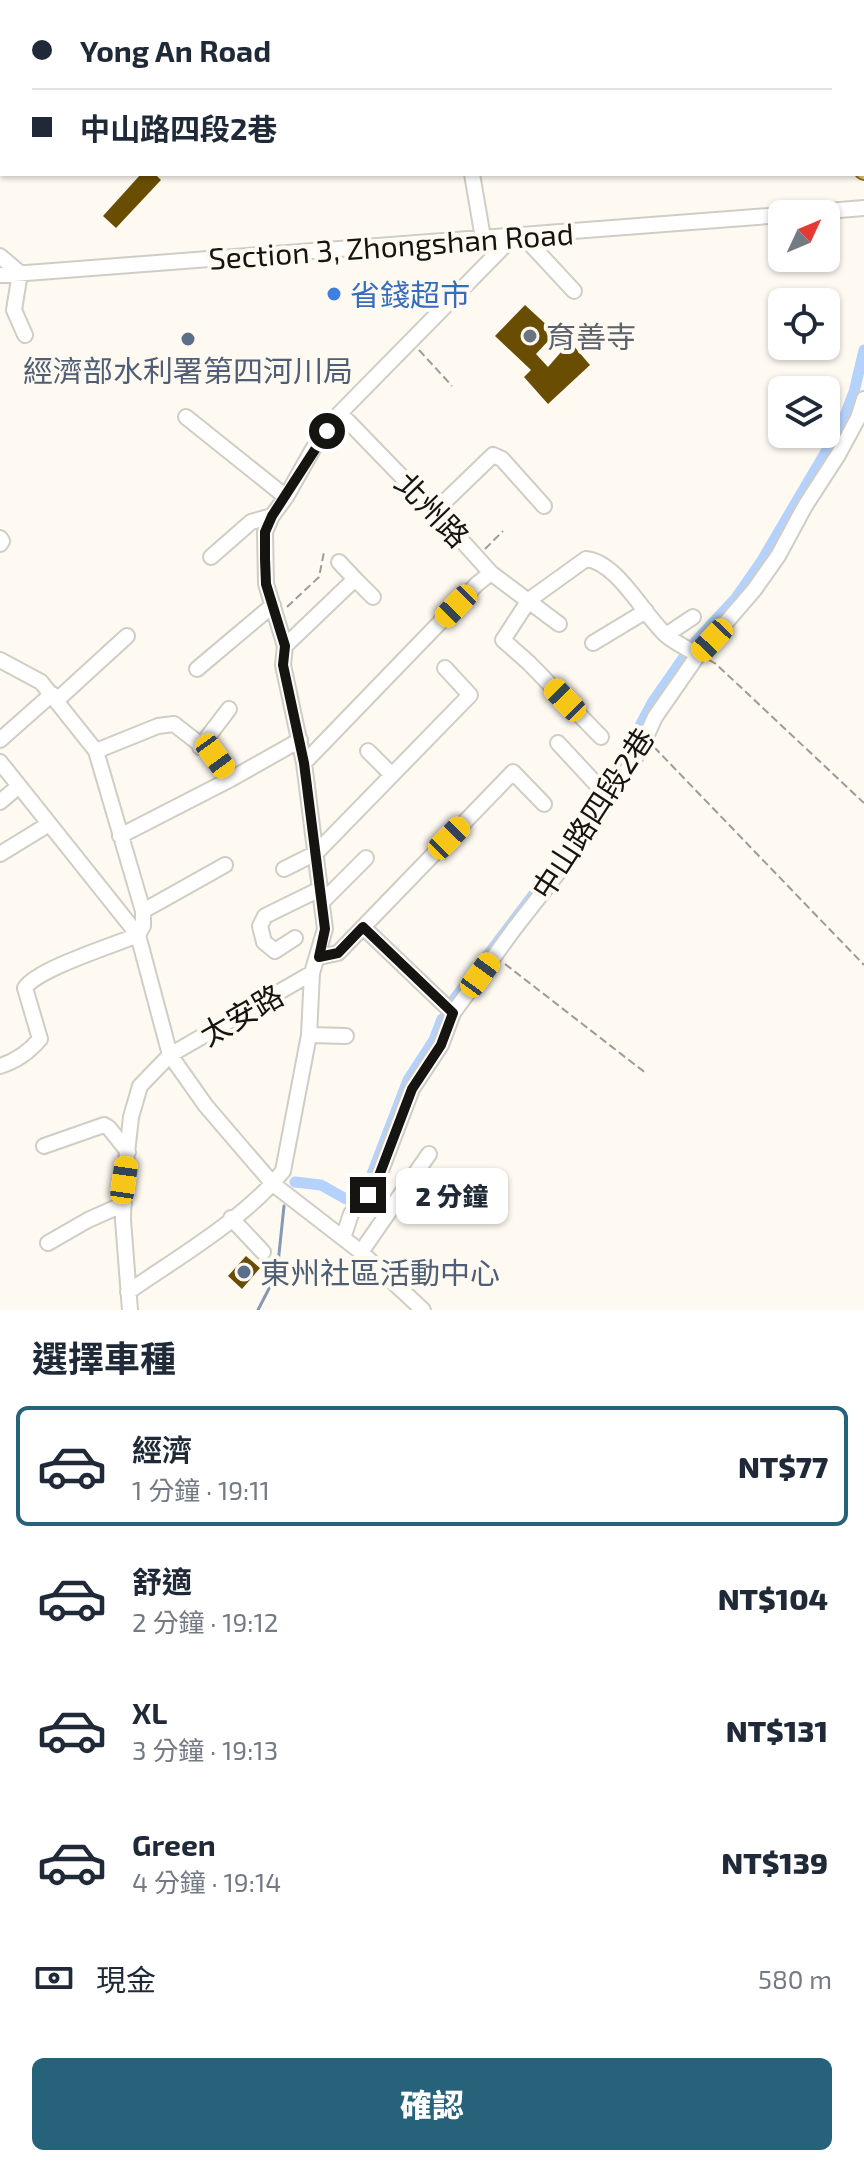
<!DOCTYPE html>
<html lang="zh-TW">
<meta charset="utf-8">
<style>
body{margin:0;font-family:"Exo 2","Noto Sans TC",sans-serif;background:#f2f2f3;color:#1f2937;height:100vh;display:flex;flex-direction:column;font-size:30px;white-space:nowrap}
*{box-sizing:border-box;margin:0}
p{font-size:26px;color:#747a83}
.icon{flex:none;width:44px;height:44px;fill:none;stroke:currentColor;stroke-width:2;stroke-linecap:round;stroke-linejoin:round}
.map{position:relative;height:1310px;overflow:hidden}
.drawer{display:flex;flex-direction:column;background:#fff;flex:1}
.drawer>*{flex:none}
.top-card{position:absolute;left:0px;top:0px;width:864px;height:176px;box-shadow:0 2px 6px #0004;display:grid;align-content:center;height:176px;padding:0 32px;background:#fff}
.needle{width:52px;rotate:46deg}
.buttons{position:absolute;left:768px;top:200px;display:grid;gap:16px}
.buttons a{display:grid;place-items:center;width:72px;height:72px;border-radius:12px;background:#fff;box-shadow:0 2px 6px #0004;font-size:40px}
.end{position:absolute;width:36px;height:36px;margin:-18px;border:10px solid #151411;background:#fff;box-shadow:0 0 0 4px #fff}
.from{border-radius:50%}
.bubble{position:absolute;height:56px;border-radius:12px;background:#fff;box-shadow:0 2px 6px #0004;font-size:26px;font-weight:800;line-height:56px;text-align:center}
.car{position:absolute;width:24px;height:48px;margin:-24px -12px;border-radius:10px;box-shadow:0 0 6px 2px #0007;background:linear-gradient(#f5c518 24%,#345 0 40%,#f5c518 0 76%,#345 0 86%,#f5c518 0)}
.top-card b{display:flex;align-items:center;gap:28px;height:76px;font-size:30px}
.top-card b+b{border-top:2px solid #e0e1e3}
.top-card i{width:20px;height:20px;background:#1f2937}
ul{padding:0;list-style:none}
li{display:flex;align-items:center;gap:24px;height:120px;margin:0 16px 12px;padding:0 16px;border:4px solid transparent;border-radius:12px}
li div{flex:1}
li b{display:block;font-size:30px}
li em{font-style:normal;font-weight:800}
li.current{border-color:#26627a}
li>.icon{width:72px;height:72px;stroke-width:1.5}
h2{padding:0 32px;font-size:36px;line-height:96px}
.pay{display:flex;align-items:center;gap:20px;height:88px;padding:0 32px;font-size:30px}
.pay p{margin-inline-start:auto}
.button{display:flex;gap:16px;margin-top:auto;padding:16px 32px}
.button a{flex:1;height:92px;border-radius:12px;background:#26627a;color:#fff;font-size:32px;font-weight:800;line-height:92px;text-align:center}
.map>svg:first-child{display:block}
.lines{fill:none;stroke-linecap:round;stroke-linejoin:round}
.stream{stroke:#8499b6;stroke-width:3}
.canal{stroke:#b4d2fc;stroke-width:11}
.building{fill:#694d03;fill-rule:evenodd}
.minor-casing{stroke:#d0cdc5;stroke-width:18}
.major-casing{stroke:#8e711d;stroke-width:20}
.path{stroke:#9e9b95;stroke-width:2;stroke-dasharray:8 4;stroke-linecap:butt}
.minor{stroke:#fff;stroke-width:14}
.major{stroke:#e2c87c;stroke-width:16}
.route{stroke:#151411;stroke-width:10}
.shop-dot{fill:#3f7fe0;stroke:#fefaf2;stroke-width:3}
.worship-dot{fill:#6b7280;stroke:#fefaf2;stroke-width:3}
.service-dot{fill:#5c6f8a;stroke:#fefaf2;stroke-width:3}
.labels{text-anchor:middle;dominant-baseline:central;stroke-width:8;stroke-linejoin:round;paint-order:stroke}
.street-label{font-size:30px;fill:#151411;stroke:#fefaf2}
.shop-label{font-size:30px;fill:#366cbe;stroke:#fefaf2;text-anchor:start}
.worship-label{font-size:30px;fill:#5b616d;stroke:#fefaf2;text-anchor:start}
.service-label{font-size:30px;fill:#4e5e75;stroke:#fefaf2}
</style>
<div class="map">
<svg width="864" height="1310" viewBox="0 0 864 1310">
<rect width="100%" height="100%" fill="#fefaf2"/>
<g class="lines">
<path class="stream" d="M258,1310L277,1273L284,1206"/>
<path class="canal" d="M695,642L736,598L761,562L841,426L854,392L864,350
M608,786L652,703L684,657
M452,1002L568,849L589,816
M295,1182L321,1185L346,1199L359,1193L369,1182L408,1080L434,1040L442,1019"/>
</g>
<path class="building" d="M141,174H155L161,180L116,228L103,216Z
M525,305L563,340L566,337L590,365L548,404L524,377L531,370L495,336ZM549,340L562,351L548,367L536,354Z
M246,1256L260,1268L242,1289L228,1276Z"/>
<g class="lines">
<defs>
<path id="minor" d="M2,0V6
M454,0L456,2
M121,2V0
M0,44H2
M0,153L2,151
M472,174L483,238
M791,214L864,208
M522,235L574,291
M0,256L20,273L14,310L25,335
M0,275L782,215
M340,413L435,511L491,573L559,624
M186,417L286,497
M435,511L493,455L502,459L544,506
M0,538L2,541L0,544
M211,557L251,522L272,516
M339,562L355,579
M666,635L693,617
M593,643L646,611
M285,646L355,579L373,597
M0,660L41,682L96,751L143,911V926L138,935C114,945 37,969 25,988L40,1039C29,1052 16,1061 0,1066
M197,669L273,605
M57,700L127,636
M601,737L529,663L503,640L529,600L586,559C617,562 643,614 666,635C675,643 687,648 698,655
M0,740L52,694
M558,743L609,798
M200,747L229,709
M96,751L158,726L174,724L215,756L231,779
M368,751L392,775
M0,762L138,935L170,1055L206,1106L273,1184L361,1252L423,1310
M304,763L477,584L491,573
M0,802L19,786
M120,836L231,779L300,740
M0,854L49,824
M284,869L316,853L470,695L445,668
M322,902L366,858
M143,911L225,865
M363,927L453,1013
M295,938L275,951L264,942L260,926L265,916L320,889
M319,957L338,953L513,772L544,804
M309,1035L346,1036
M44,1146L104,1125L109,1128L128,1152
M231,1218L263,1252
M343,1238L351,1214L377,1181L412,1089L441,1045L453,1013L514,929L575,851L640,750L655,717L698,655L754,590L778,556L805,506L838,455L858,418L864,399
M48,1243L88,1220L124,1204
M361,1252L429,1154
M128,1292C177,1258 247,1217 283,1171L309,1035L312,973L325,929L304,763L283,665L285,646L266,584L265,532L272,516L286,497L313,449L340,413L515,235
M130,1310L123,1220L124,1180L131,1117L140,1086L170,1055L312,973"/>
<path id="major" d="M552,0L556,2
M586,0L590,2
M862,149L864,150
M862,169L864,171"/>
</defs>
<use href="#minor" class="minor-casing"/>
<use href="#major" class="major-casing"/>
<path class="path" d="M419,350L452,386
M485,549L503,531
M287,607L319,577L324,552
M709,660L716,664L864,803
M654,747L864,965
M505,964L647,1074"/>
<use href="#minor" class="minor"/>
<use href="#major" class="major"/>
</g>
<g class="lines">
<path class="route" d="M327,431L272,516L265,532V559L266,584L285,646L283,665L304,763L325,929L319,957L338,953L363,927L453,1013L441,1045L412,1089L377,1181L368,1195"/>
</g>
<circle class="shop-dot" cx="334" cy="294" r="8"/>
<circle class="worship-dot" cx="530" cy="336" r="8"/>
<g class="service-dot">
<circle cx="188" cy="339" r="8"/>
<circle cx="244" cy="1272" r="8"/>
</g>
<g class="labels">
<g class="street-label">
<text transform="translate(391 245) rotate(-4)">Section 3, Zhongshan Road</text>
<text transform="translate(433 509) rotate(46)">北州路</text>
<text transform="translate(592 813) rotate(-57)">中山路四段2巷</text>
<text transform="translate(241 1014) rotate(-30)">太安路</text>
</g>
<g class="shop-label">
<text x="350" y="294">省錢超市</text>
</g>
<g class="worship-label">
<text x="546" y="336">育善寺</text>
</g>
<g class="service-label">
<text x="188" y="370">經濟部水利署第四河川局</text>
<text x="260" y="1272" text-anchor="start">東州社區活動中心</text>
</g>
</g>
</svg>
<div class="buttons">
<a><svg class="needle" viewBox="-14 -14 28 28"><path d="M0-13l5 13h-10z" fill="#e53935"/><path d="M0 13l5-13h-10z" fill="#747a83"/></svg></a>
<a><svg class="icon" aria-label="locate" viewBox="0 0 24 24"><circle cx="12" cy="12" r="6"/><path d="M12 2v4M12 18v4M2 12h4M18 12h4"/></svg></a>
<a><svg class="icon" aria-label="layers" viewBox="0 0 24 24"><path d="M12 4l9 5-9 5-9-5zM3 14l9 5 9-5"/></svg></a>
</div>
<i class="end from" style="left:327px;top:431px"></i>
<i class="end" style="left:368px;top:1195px"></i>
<div class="bubble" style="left:396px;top:1168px;width:112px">2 分鐘</div>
<i class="car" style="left:456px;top:606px;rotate:224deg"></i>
<i class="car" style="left:712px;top:640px;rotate:223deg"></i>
<i class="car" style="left:565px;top:700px;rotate:316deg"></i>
<i class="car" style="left:215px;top:756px;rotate:144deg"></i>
<i class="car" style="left:449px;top:838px;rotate:44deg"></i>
<i class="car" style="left:480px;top:975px;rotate:36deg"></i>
<i class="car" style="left:124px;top:1180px;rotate:8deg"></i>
<div class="top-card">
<b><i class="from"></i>Yong An Road</b>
<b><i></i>中山路四段2巷</b>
</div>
</div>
<section class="drawer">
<h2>選擇車種</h2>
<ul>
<li class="current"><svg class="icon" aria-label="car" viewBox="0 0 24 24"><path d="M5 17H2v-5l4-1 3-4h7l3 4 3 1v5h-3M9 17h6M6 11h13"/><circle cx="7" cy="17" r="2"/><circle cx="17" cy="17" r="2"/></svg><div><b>經濟</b><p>1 分鐘 · 19:11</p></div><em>NT$77</em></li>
<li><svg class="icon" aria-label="car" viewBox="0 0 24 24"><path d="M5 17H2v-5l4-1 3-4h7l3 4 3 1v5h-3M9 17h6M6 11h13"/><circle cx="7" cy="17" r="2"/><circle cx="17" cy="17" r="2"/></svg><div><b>舒適</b><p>2 分鐘 · 19:12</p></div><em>NT$104</em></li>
<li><svg class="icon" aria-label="car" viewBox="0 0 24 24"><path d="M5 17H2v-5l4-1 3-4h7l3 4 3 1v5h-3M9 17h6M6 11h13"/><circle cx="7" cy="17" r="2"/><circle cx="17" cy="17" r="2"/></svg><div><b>XL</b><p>3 分鐘 · 19:13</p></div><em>NT$131</em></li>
<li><svg class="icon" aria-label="car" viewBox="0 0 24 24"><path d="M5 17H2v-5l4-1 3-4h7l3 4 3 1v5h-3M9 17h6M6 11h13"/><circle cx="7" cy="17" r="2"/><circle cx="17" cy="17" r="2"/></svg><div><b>Green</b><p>4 分鐘 · 19:14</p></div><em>NT$139</em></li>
</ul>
<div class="pay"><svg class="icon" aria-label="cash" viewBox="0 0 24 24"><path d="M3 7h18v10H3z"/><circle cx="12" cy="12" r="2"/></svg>現金<p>580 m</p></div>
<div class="button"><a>確認</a></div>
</section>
